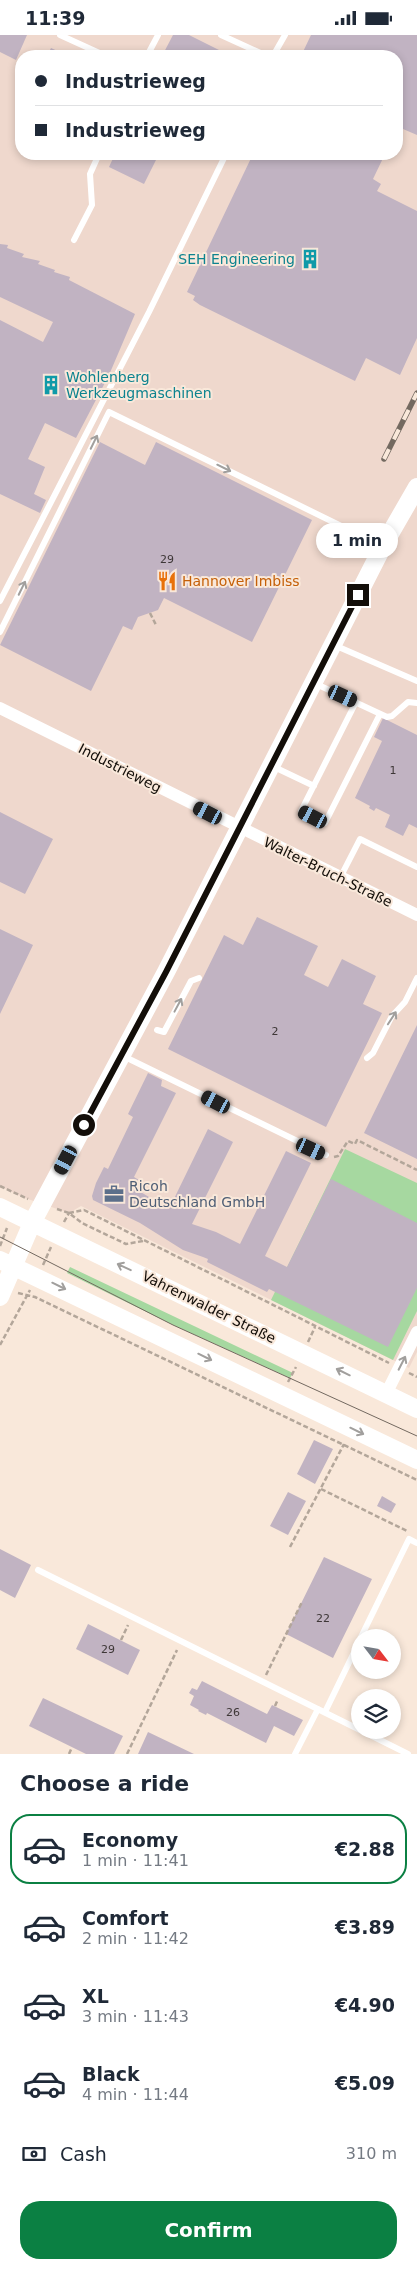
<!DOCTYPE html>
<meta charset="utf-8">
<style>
body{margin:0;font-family:"DejaVu Sans",sans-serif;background:#f6f6f7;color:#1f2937;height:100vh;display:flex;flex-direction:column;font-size:19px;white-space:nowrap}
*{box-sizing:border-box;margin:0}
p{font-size:16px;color:#747a83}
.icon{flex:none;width:28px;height:28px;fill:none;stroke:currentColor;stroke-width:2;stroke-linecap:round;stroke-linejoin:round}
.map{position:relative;height:1719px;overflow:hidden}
.details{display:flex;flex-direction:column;background:#fff;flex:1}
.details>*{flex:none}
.guide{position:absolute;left:15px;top:15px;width:388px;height:110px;border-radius:20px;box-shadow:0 2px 8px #0003;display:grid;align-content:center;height:110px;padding:0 20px;background:#fff}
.needle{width:32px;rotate:121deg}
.tools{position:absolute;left:351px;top:1594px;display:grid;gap:10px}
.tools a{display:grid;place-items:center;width:50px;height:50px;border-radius:50%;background:#fff;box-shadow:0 2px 8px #0003;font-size:25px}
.end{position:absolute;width:22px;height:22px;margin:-11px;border:6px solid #130e09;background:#fff;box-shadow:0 0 0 2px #fff}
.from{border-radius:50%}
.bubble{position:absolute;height:35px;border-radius:18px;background:#fff;box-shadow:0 2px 8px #0003;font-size:16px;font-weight:800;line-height:35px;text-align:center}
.car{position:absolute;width:15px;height:30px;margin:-15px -8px;border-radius:6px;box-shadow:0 0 4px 1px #0007;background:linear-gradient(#222 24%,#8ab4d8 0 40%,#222 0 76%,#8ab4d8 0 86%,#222 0)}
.guide b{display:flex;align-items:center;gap:18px;height:48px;font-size:19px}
.guide b+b{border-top:1px solid #e0e1e3}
.guide i{width:12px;height:12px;background:#1f2937}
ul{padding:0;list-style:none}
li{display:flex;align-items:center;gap:15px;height:70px;margin:0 10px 8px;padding:0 10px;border:2px solid transparent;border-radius:20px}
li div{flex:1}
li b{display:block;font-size:19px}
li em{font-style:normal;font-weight:800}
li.selected{border-color:#0b8043}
li>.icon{width:45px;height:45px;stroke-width:1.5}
h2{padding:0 20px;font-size:22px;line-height:60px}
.pay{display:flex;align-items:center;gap:12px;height:55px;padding:0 20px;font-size:19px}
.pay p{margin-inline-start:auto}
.button{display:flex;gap:10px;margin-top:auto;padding:10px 20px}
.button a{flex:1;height:58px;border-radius:20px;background:#0b8043;color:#fff;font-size:20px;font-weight:800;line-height:58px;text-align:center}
.status{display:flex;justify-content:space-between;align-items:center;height:35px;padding:0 25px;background:#fff;direction:ltr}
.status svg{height:14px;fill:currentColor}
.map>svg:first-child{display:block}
.industrial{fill:#efd8cd;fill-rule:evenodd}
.green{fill:#a6d8a0}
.building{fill:#c1b3c2}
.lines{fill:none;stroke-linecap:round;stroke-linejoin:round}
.path{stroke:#b3a69a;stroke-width:2.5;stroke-dasharray:5 2.5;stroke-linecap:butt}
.lane{stroke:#fff;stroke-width:6}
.street{stroke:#fff;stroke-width:12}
.secondary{stroke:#fff;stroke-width:18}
.tram{stroke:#736960;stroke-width:1}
.rail-casing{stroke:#736960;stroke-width:5.5}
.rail{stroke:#f9e8da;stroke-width:4;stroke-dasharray:11;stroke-linecap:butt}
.oneway{stroke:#a19f9d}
.route{stroke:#130e09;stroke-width:6}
.labels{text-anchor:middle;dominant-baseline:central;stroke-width:4;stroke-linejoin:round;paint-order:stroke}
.number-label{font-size:11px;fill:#3e3737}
.culture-label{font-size:14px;fill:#0d838f;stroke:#f9e8da;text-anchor:end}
.food-label{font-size:14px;fill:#c56008;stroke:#f9e8da;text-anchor:start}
.street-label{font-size:14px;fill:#130e09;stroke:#f9e8da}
.service-label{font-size:14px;fill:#4e5e75;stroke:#f9e8da;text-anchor:start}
</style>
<div class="status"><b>11:39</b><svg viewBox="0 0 49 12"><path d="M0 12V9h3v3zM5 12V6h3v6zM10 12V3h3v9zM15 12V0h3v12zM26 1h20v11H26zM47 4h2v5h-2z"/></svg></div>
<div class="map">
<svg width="417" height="1719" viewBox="0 0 417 1719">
<rect width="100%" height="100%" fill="#f9e8da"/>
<path class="industrial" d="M0,0H417V1317L409,1333L81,1171L69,1178L22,1162L0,1151ZM21,21H396V119H21Z"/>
<path class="green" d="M345,1114L417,1148V1276L393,1325L271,1265Z
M70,1232L293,1338L290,1343L173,1290L67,1238Z"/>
<path class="building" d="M0,0H27L16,25L0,17Z
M173,0H189L231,21H162Z
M311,0H417V100L396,91V21H301Z
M51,13L68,21H47Z
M115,119H159L144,149L109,132Z
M253,119H385L373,144L381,149L377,156L417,176V303L400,340L366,323L355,346L200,270L193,265L195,261L187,257Z
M0,209L8,210L7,213L24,219L22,222L40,226L38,229L55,235L54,237L70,242L69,245L135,279L109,340L76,403L45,388L28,424L45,432L34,459L46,465L40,478L0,459V285L43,307L53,287L0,262Z
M100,407L145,430L156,407L312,485L252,607L164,563L158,575L138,582L132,595L123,591L91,656L0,610Z
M383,683L417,700V793L409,789L403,801L385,792L390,780L376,773L374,776L369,773L370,771L355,763L382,706L374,702Z
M0,777L53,804L25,859L0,847Z
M257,882L318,911L304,940L328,952L342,924L376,941L363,969L382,978L326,1092L168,1014L224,900L243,910Z
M0,894L33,910L0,979Z
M417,990V1124L364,1098Z
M148,1038L162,1045L161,1051L176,1058L134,1142L139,1145L141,1152L139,1156L169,1174L208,1094L233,1107L192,1189L216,1197L240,1209L286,1116L311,1128L265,1221L287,1232L331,1144L417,1188V1253L388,1312L269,1254L267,1257L207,1227L208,1224L203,1222L183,1215L140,1188L93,1165L92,1161L96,1148L104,1132L108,1134L133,1082L128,1079Z
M314,1405L333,1414L315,1449L297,1439Z
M288,1457L306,1466L288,1500L270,1491Z
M382,1461L396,1469L391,1478L377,1471Z
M0,1514L31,1530L15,1563L0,1555Z
M324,1522L372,1544L333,1623L286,1599Z
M88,1589L140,1615L128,1640L76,1614Z
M202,1646L267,1679L272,1670L303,1685L294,1701L274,1691L266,1708L207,1678L206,1680L198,1676L199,1675L190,1670L194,1661L189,1658L192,1653L197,1655Z
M43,1663L123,1701L114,1719H86L29,1691Z
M148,1697L194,1719H138Z"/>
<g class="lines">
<path class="path" d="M150,578L156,590
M334,1122L338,1121L348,1106L355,1109L357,1105L417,1135
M0,1151L28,1164
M57,1174L69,1178L82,1188L126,1209L143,1206
M69,1178L84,1175L389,1328
M64,1187L69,1178
M0,1211L7,1193
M43,1230L51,1212
M18,1258L35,1262L417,1445
M308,1307L315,1292
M0,1310L30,1255
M409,1338L417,1342
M288,1347L296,1332
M321,1454L407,1496
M290,1512L344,1409
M121,1605L128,1590
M266,1640L302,1567
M275,1671L278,1664
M69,1719L72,1712
M127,1719L177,1615"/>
<path class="lane" d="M60,0L106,21
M221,0L267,21
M147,21L158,0
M273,21L285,0
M74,205L92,170L90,139L99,119
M0,566L149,277L226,119
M0,597L109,377L382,511
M334,610L417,646
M314,648L387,682L392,681L408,667L417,668
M356,667L301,776L325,788L380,679
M272,731L314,751
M340,843L360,804L417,832
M157,995L164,997L191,946L199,943
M123,1021L326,1120
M367,1023L373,1018L392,981L405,967L417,943
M38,1535L360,1695
M361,1602L409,1504L417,1508
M325,1677L360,1605
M360,1695L408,1719
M295,1719L318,1674"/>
<path class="street" d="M0,673L417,880
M386,1359L417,1297"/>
<path class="secondary" d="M0,1172L417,1374
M0,1225L417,1425
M0,1262L32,1188L166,937L383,511L417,452"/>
<path class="tram" d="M0,1202L173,1290L417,1401"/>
<defs>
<path id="rail" d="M384,424L417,358"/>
</defs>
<use href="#rail" class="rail-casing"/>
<use href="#rail" class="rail"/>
</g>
<defs><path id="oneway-shaft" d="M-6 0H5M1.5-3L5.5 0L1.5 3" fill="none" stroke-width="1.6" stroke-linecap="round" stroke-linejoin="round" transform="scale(1.25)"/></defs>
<g class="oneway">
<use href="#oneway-shaft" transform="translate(94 407) rotate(-64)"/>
<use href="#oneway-shaft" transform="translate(224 433) rotate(26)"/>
<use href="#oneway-shaft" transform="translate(22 553) rotate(-64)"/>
<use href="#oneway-shaft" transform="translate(178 970) rotate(-62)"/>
<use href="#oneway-shaft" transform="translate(392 983) rotate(-57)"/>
<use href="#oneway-shaft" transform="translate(124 1232) rotate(-155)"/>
<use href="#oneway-shaft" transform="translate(59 1251) rotate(26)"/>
<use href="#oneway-shaft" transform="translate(205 1322) rotate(26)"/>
<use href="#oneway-shaft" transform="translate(402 1328) rotate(-63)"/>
<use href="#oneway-shaft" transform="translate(343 1337) rotate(-154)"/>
<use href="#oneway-shaft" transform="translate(357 1396) rotate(26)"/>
</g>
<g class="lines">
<path class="route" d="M84,1090L166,937L358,560"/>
</g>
<defs>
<symbol id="building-bare" viewBox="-9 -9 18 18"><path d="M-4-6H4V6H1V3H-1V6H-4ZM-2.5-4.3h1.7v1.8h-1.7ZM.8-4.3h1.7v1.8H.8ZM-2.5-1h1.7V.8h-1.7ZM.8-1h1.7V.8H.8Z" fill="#0f9aa8" stroke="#f9e8da" stroke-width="2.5" paint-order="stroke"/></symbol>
<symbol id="restaurant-bare" viewBox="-9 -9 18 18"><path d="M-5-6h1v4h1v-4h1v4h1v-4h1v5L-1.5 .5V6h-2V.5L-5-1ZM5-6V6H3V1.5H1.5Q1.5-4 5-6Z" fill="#e8710a" stroke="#f9e8da" stroke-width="2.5" paint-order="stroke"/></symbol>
<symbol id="office-bare" viewBox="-9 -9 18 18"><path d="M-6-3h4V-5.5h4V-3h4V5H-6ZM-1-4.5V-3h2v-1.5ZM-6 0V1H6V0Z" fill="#5c6f8a" stroke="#f9e8da" stroke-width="2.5" paint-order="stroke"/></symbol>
</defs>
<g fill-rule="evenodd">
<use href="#building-bare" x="296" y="210" width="28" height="28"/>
<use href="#building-bare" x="37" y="336" width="28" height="28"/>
<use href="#restaurant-bare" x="153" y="532" width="28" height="28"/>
<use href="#office-bare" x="100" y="1145" width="28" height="28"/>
</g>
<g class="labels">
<g class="number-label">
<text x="167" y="524">29</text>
<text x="393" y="735">1</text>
<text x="275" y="996">2</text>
<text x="323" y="1583">22</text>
<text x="108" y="1614">29</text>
<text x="233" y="1677">26</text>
</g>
<g class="culture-label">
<text x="295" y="224">SEH Engineering</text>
<text x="66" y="342" text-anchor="start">Wohlenberg<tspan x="66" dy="16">Werkzeugmaschinen</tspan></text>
</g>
<g class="food-label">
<text x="182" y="546">Hannover Imbiss</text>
</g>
<g class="street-label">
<text transform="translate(120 733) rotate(27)">Industrieweg</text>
<text transform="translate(328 837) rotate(26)">Walter-Bruch-Straße</text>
<text transform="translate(209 1272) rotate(26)">Vahrenwalder Straße</text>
</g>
<g class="service-label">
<text x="129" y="1151">Ricoh<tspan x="129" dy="16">Deutschland GmbH</tspan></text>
</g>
</g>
</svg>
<div class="tools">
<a><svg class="needle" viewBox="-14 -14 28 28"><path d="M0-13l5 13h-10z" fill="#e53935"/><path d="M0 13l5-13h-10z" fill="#747a83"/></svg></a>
<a><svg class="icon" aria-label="layers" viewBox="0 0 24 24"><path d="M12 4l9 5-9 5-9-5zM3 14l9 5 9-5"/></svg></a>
</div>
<i class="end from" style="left:84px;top:1090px"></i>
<i class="end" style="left:358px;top:560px"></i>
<div class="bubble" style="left:316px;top:488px;width:82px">1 min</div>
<i class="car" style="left:343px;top:661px;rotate:115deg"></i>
<i class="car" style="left:208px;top:778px;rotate:297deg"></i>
<i class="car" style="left:313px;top:782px;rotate:297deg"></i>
<i class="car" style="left:216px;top:1067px;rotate:297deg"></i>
<i class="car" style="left:311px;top:1114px;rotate:115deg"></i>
<i class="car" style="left:66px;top:1125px;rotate:208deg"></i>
<div class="guide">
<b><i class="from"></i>Industrieweg</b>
<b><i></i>Industrieweg</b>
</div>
</div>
<section class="details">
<h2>Choose a ride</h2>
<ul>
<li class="selected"><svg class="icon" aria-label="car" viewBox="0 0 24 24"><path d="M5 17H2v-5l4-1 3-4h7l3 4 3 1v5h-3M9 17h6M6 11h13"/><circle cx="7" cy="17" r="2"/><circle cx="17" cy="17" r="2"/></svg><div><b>Economy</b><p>1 min · 11:41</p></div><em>€2.88</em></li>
<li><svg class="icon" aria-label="car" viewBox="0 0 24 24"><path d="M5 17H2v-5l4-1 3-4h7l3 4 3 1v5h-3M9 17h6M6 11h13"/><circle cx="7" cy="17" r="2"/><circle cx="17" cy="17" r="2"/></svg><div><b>Comfort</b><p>2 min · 11:42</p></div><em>€3.89</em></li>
<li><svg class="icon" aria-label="car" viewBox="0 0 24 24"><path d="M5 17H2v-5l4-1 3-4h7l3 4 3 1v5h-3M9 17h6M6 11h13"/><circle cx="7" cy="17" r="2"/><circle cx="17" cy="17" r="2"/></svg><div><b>XL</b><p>3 min · 11:43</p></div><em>€4.90</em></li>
<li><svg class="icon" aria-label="car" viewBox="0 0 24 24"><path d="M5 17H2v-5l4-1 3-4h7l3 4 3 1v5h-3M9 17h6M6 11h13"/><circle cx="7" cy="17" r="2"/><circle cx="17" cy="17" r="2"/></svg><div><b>Black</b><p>4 min · 11:44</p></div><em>€5.09</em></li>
</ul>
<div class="pay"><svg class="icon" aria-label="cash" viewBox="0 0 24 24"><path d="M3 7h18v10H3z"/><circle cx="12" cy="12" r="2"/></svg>Cash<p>310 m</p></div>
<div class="button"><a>Confirm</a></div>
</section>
